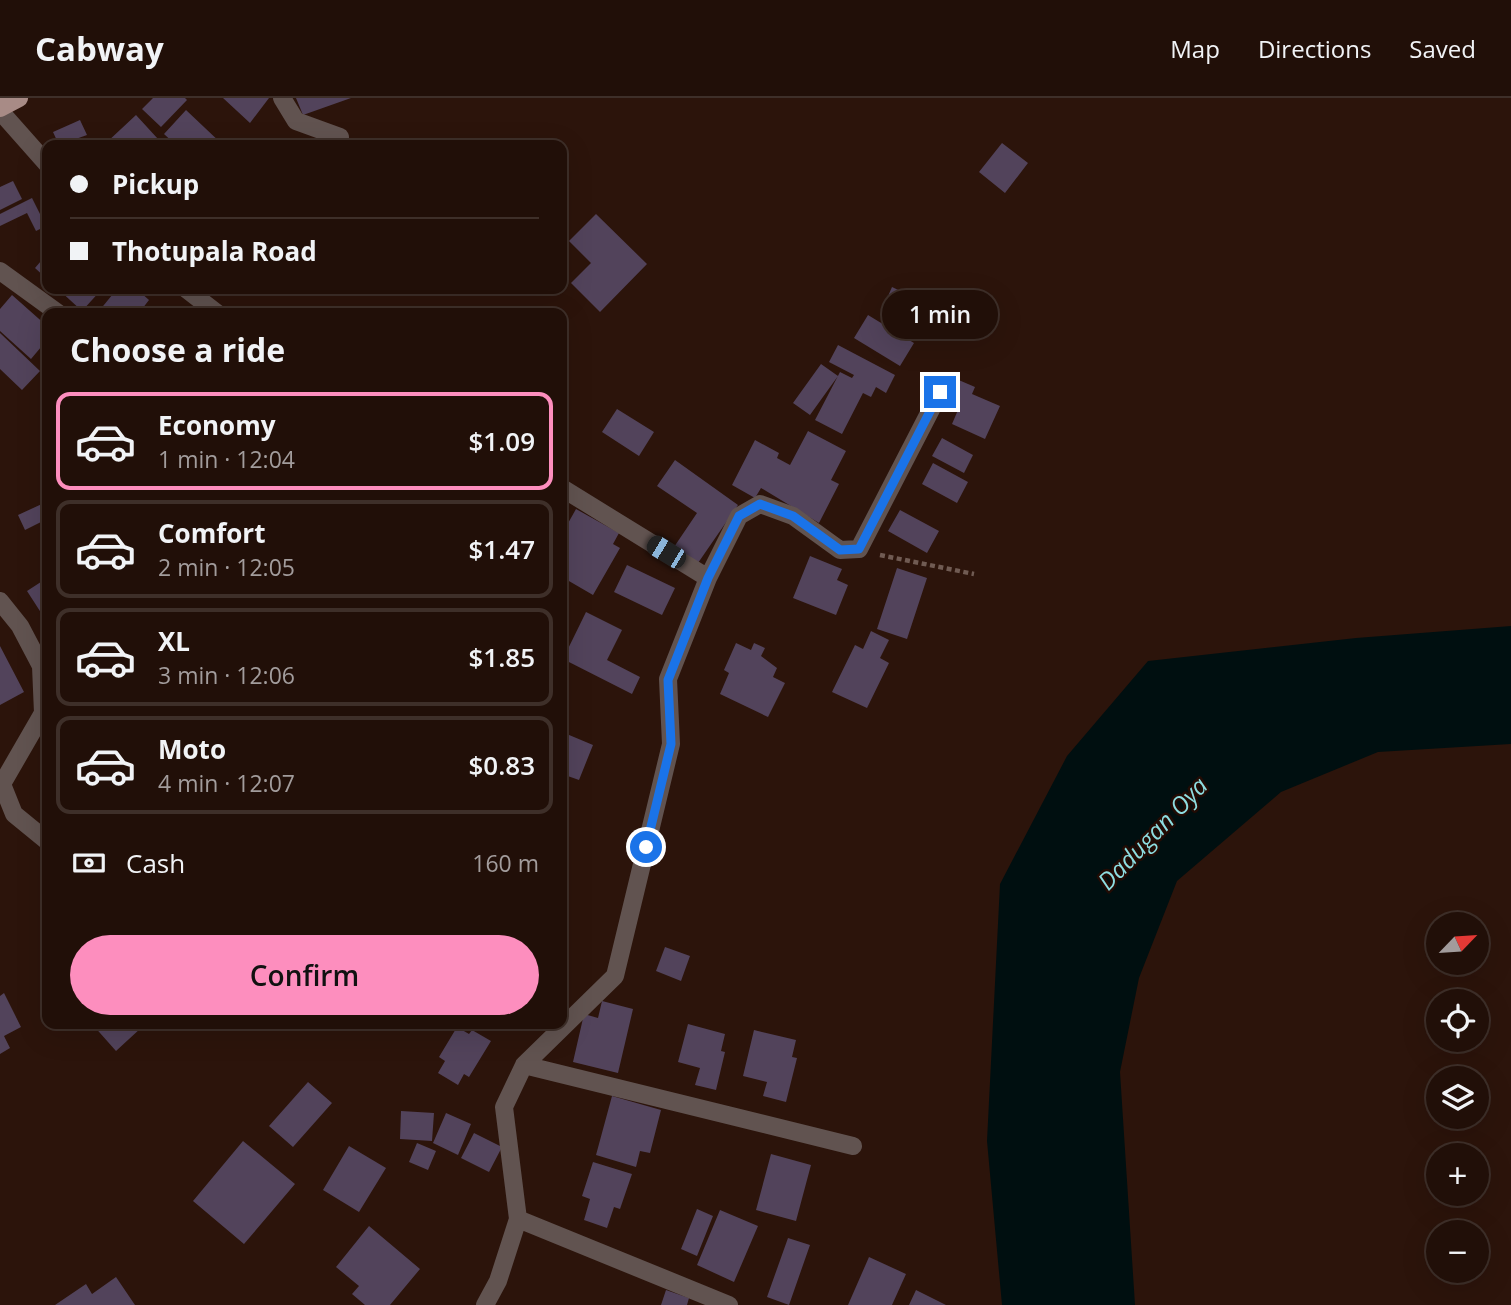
<!DOCTYPE html>
<meta charset="utf-8">
<style>
body{margin:0;font-family:"Open Sans",sans-serif;background:#2d1d16;color:#f1f3f6;height:100vh;display:flex;flex-direction:column;font-size:26px;white-space:nowrap}
*{box-sizing:border-box;margin:0}
p{font-size:23px;color:#a29c9c}
.icon{flex:none;width:38px;height:38px;fill:none;stroke:currentColor;stroke-width:2;stroke-linecap:round;stroke-linejoin:round}
.map{position:relative;flex:1;overflow:hidden}
.panel{position:absolute;left:42px;top:210px;width:525px;height:721px;display:flex;flex-direction:column;background:#210f08;border-radius:14px;box-shadow:0 7px 28px #0002,0 0 0 2px #3e2f29}
.panel>*{flex:none}
.hud{position:absolute;left:42px;top:42px;width:525px;height:154px;border-radius:14px;box-shadow:0 7px 28px #0002,0 0 0 2px #3e2f29;display:grid;align-content:center;height:154px;padding:0 28px;background:#210f08}
.needle{width:46px;rotate:65deg}
.tools{position:absolute;left:1426px;top:814px;display:grid;gap:14px}
.tools a{display:grid;place-items:center;width:63px;height:63px;border-radius:50%;background:#210f08;box-shadow:0 7px 28px #0002,0 0 0 2px #3e2f29;font-size:35px}
.end{position:absolute;width:32px;height:32px;margin:-16px;border:9px solid #1a73e8;background:#fff;box-shadow:0 0 0 4px #fff}
.from{border-radius:50%}
.bubble{position:absolute;height:49px;border-radius:24px;background:#210f08;box-shadow:0 7px 28px #0002,0 0 0 2px #3e2f29;font-size:23px;font-weight:600;line-height:49px;text-align:center}
.car{position:absolute;width:21px;height:42px;margin:-21px -10px;border-radius:9px;box-shadow:0 0 5px 2px #0007;background:linear-gradient(#222 24%,#8ab4d8 0 40%,#222 0 76%,#8ab4d8 0 86%,#222 0)}
.hud b{display:flex;align-items:center;gap:24px;height:66px;font-size:26px}
.hud b+b{border-top:2px solid #3e2f29}
.hud i{width:18px;height:18px;background:#f1f3f6}
ul{padding:0;list-style:none}
li{display:flex;align-items:center;gap:21px;height:98px;margin:0 14px 10px;padding:0 14px;border:4px solid #3e2f29;border-radius:14px}
li div{flex:1}
li b{display:block;font-size:26px}
li em{font-style:normal;font-weight:600}
li.on{border-color:#fd8ebe}
li>.icon{width:63px;height:63px;stroke-width:1.5}
h2{padding:0 28px;font-size:32px;line-height:84px}
.pay{display:flex;align-items:center;gap:18px;height:77px;padding:0 28px;font-size:26px}
.pay p{margin-inline-start:auto}
.button{display:flex;gap:14px;margin-top:auto;padding:14px 28px}
.button a{flex:1;height:80px;border-radius:42px;background:#fd8ebe;color:#111;font-size:28px;font-weight:600;line-height:80px;text-align:center}
header{display:flex;align-items:center;gap:42px;box-sizing:border-box;height:98px;padding:0 35px;background:#210f08;border-bottom:2px solid #3e2f29}
header strong{font-size:33px}
nav{display:flex;gap:38px;margin-inline-start:auto;font-size:24px}
.map>svg:first-child{display:block}
.water{fill:#000f10}
.building{fill:#52435b}
.lines{fill:none;stroke-linecap:round;stroke-linejoin:round}
.path{stroke:#705b53;stroke-width:4.5;stroke-dasharray:5 3.5;stroke-linecap:butt}
.minor{stroke:#615350;stroke-width:18}
.primary{stroke:#a88b86;stroke-width:18}
.route{stroke:#1a73e8;stroke-width:9}
.labels{text-anchor:middle;dominant-baseline:central;stroke-width:5;stroke-linejoin:round;paint-order:stroke}
.water-label{font-size:24px;font-style:italic;fill:#8ddde0;stroke:#220b04}
</style>
<header>
<strong>Cabway</strong>
<nav><a>Map</a><a>Directions</a><a>Saved</a></nav>
</header>
<div class="map">
<svg width="1511" height="1207" viewBox="0 0 1511 1207">
<rect width="100%" height="100%" fill="#2c140b"/>
<path class="water" d="M1511,528V646L1378,654L1281,694L1177,783L1139,880L1120,974L1135,1207H1002L987,1043L1000,786L1067,658L1148,563L1356,540Z"/>
<path class="building" d="M153,0H185L187,2L161,29L142,11Z
M223,0H269L250,25Z
M296,0H351L303,17Z
M186,12L223,47H176L164,36Z
M136,17L158,41L152,47H108L106,45Z
M80,22L87,37L59,47L53,34Z
M1002,45L1028,65L1005,95L979,74Z
M13,83L22,101L0,112V89Z
M32,100L46,128L36,133L27,115L0,128V116Z
M596,116L647,166L600,214L571,185L591,165L569,143Z
M47,156V181L35,170Z
M892,189L934,209L924,232L882,212Z
M58,191H102L82,213Z
M117,191H143L140,194L149,202L139,215H101L99,213Z
M12,197L47,228V242L31,261L0,233V211Z
M868,217L914,245L900,268L854,240Z
M0,235L40,273L22,292L0,271Z
M838,247L895,277L886,295L876,289L871,299L863,295L842,336L815,322L840,274L852,280L854,277L829,264Z
M821,266L838,278L810,317L793,305Z
M954,280L975,289L972,296L1000,308L985,341L952,326L958,312L943,305Z
M617,311L654,334L639,358L602,334Z
M808,333L846,353L831,382L839,386L819,425L761,390L755,400L732,387L755,342L779,355L777,360L790,367Z
M942,340L973,357L964,375L932,358Z
M675,362L738,407L698,465L674,449L697,415L657,388Z
M933,365L968,384L957,405L922,386Z
M44,405L47,421L25,432L18,417Z
M576,411L619,435L613,446L620,450L593,497L562,479V436Z
M900,412L939,433L927,455L888,433Z
M810,458L842,471L837,482L848,487L836,517L793,500Z
M627,467L675,490L662,517L614,494Z
M897,470L927,480L907,541L877,531Z
M47,480V524L27,493Z
M586,514L622,532L607,562L640,579L632,596L563,561Z
M871,533L889,542L880,560L889,565L867,610L832,594L855,547L863,551Z
M736,545L751,552L754,545L765,550L761,558L777,570L773,579L785,585L768,619L720,596L729,575L724,572Z
M0,548L24,594L0,607Z
M562,634L593,647L579,682L562,676Z
M665,849L690,858L681,883L656,873Z
M4,895L21,929L4,938L10,950L0,956V898Z
M602,903L633,911L618,975L573,964L584,916L598,920Z
M92,926H138L141,930L116,953Z
M688,926L725,936L721,953L725,954L716,992L695,987L700,970L678,964Z
M457,929L469,936L472,932L491,943L469,979L464,976L458,987L438,975L445,963L439,959Z
M754,932L796,942L792,959L797,960L786,1004L763,998L767,984L743,978Z
M308,984L332,1005L293,1049L269,1028Z
M612,998L661,1012L650,1055L640,1053L636,1069L596,1057Z
M401,1013L434,1015L432,1043L400,1041Z
M446,1015L471,1026L458,1057L433,1045Z
M474,1035L502,1049L489,1074L461,1060Z
M243,1043L295,1086L244,1146L193,1103Z
M417,1045L436,1053L428,1072L409,1064Z
M349,1048L386,1070L359,1114L323,1092Z
M771,1056L811,1067L796,1123L756,1112Z
M593,1064L632,1076L620,1111L614,1109L607,1130L584,1122L590,1101L582,1098Z
M697,1111L713,1118L697,1158L681,1151Z
M720,1112L758,1128L734,1184L697,1167Z
M369,1128L420,1171L390,1207H365L352,1196L359,1188L336,1169Z
M788,1140L810,1147L789,1207L767,1199Z
M869,1159L906,1176L892,1207H848Z
M116,1179L135,1207H55L86,1186L92,1196Z
M666,1192L689,1200L687,1207H661Z
M916,1192L946,1207H909Z"/>
<g class="lines">
<path class="path" d="M880,457L974,476"/>
<path class="minor" d="M282,0L296,23L340,39
M0,13L47,66
M0,173L58,215
M186,191L217,215
M562,390L708,480L739,418L760,406L793,418L840,452L859,451L940,294
M0,503L20,528L41,568L43,615L2,686L14,716L47,743
M524,967L853,1048
M518,1121L729,1207
M485,1207L498,1183L518,1121L504,1009L524,967L615,878L671,646L668,581L708,480"/>
<path class="primary" d="M0,10L19,0"/>
</g>
<g class="lines">
<path class="route" d="M646,749L671,646L668,582L708,480L739,418L760,406L793,418L840,452L859,451L940,294"/>
</g>
<g class="labels">
<g class="water-label">
<text transform="translate(1152 735) rotate(-46)">Dadugan Oya</text>
</g>
</g>
</svg>
<div class="tools">
<a><svg class="needle" viewBox="-14 -14 28 28"><path d="M0-13l5 13h-10z" fill="#e53935"/><path d="M0 13l5-13h-10z" fill="#a29c9c"/></svg></a>
<a><svg class="icon" aria-label="locate" viewBox="0 0 24 24"><circle cx="12" cy="12" r="6"/><path d="M12 2v4M12 18v4M2 12h4M18 12h4"/></svg></a>
<a><svg class="icon" aria-label="layers" viewBox="0 0 24 24"><path d="M12 4l9 5-9 5-9-5zM3 14l9 5 9-5"/></svg></a>
<a>+</a>
<a>−</a>
</div>
<i class="end from" style="left:646px;top:749px"></i>
<i class="end" style="left:940px;top:294px"></i>
<div class="bubble" style="left:882px;top:192px;width:116px">1 min</div>
<i class="car" style="left:666px;top:454px;rotate:301deg"></i>
<div class="hud">
<b><i class="from"></i>Pickup</b>
<b><i></i>Thotupala Road</b>
</div>
<section class="panel">
<h2>Choose a ride</h2>
<ul>
<li class="on"><svg class="icon" aria-label="car" viewBox="0 0 24 24"><path d="M5 17H2v-5l4-1 3-4h7l3 4 3 1v5h-3M9 17h6M6 11h13"/><circle cx="7" cy="17" r="2"/><circle cx="17" cy="17" r="2"/></svg><div><b>Economy</b><p>1 min · 12:04</p></div><em>$1.09</em></li>
<li><svg class="icon" aria-label="car" viewBox="0 0 24 24"><path d="M5 17H2v-5l4-1 3-4h7l3 4 3 1v5h-3M9 17h6M6 11h13"/><circle cx="7" cy="17" r="2"/><circle cx="17" cy="17" r="2"/></svg><div><b>Comfort</b><p>2 min · 12:05</p></div><em>$1.47</em></li>
<li><svg class="icon" aria-label="car" viewBox="0 0 24 24"><path d="M5 17H2v-5l4-1 3-4h7l3 4 3 1v5h-3M9 17h6M6 11h13"/><circle cx="7" cy="17" r="2"/><circle cx="17" cy="17" r="2"/></svg><div><b>XL</b><p>3 min · 12:06</p></div><em>$1.85</em></li>
<li><svg class="icon" aria-label="car" viewBox="0 0 24 24"><path d="M5 17H2v-5l4-1 3-4h7l3 4 3 1v5h-3M9 17h6M6 11h13"/><circle cx="7" cy="17" r="2"/><circle cx="17" cy="17" r="2"/></svg><div><b>Moto</b><p>4 min · 12:07</p></div><em>$0.83</em></li>
</ul>
<div class="pay"><svg class="icon" aria-label="cash" viewBox="0 0 24 24"><path d="M3 7h18v10H3z"/><circle cx="12" cy="12" r="2"/></svg>Cash<p>160 m</p></div>
<div class="button"><a>Confirm</a></div>
</section>
</div>
